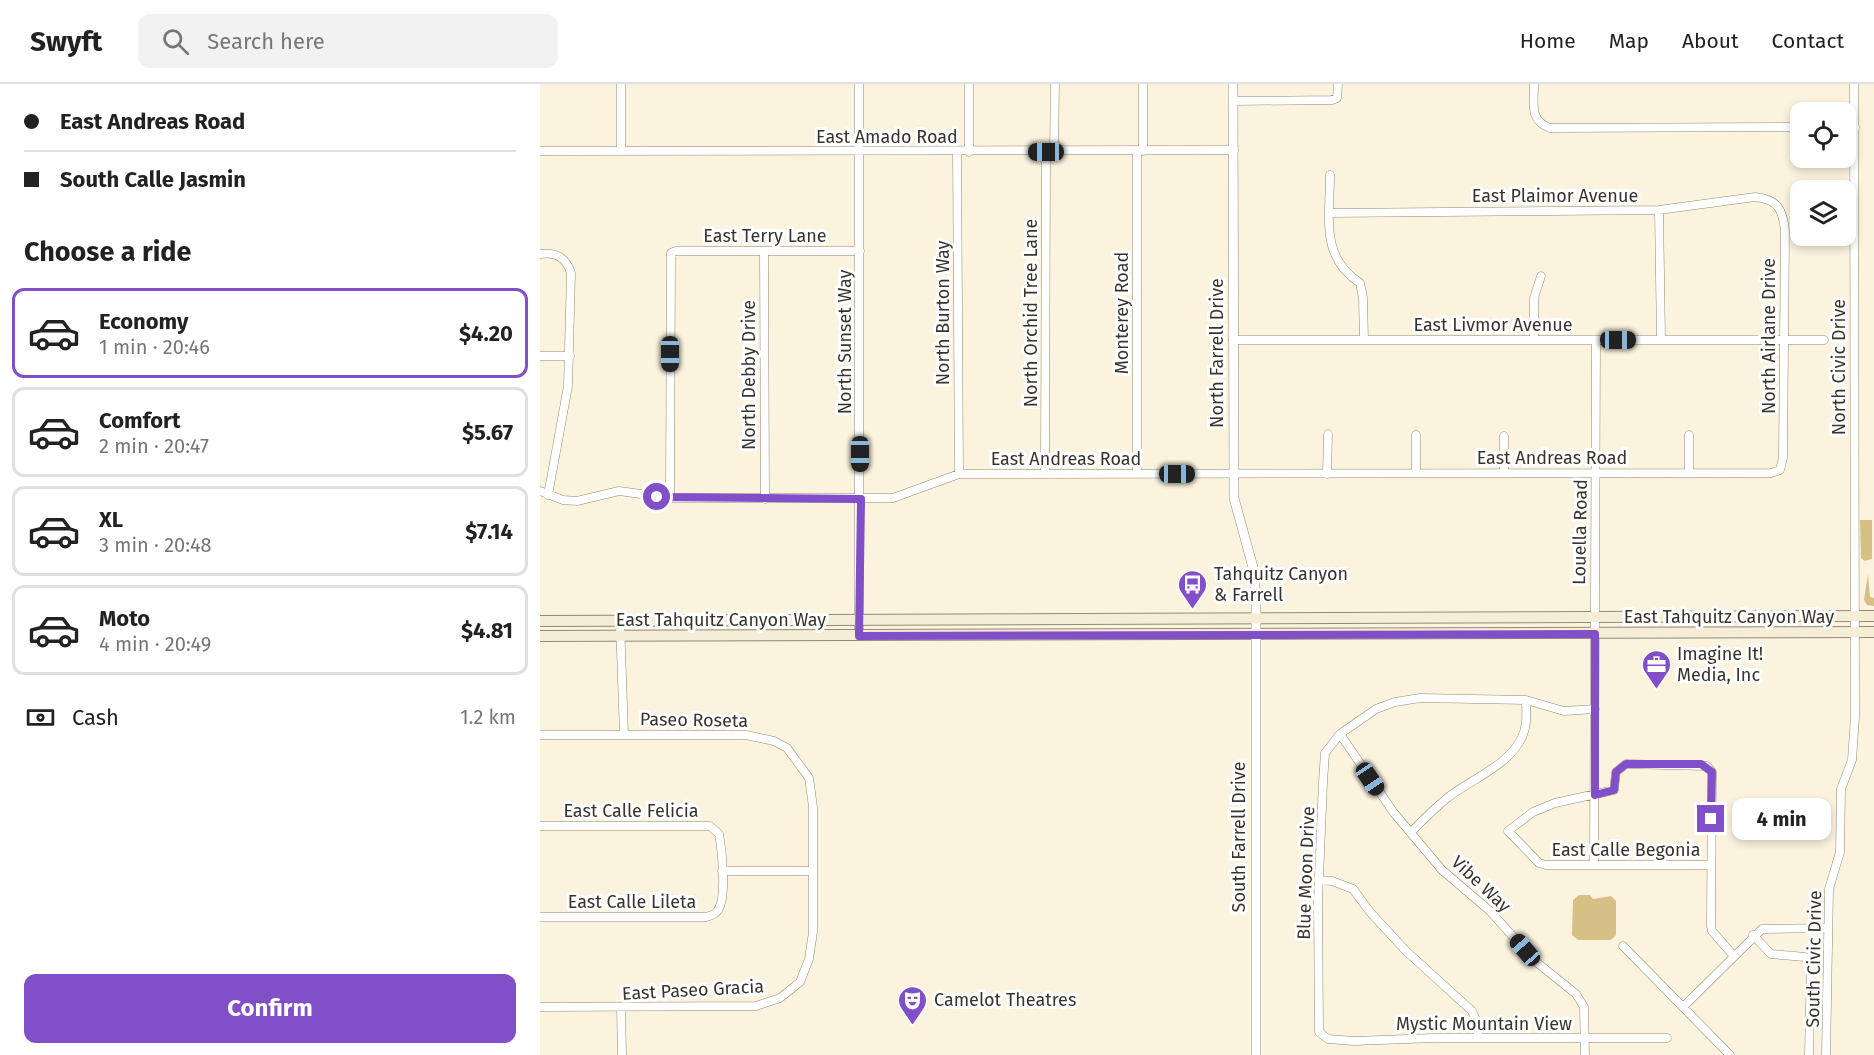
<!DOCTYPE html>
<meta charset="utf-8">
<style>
body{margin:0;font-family:"Fira Sans",sans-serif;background:#f2f2f2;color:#222;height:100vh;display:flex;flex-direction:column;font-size:22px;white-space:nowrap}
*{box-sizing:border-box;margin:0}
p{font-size:20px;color:#767676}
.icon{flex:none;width:33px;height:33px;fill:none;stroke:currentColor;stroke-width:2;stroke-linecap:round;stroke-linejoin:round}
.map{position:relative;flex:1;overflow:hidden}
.sheet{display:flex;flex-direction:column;background:#fff;width:540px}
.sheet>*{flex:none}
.top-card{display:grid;align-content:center;height:132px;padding:0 24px;background:#fff}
.controls{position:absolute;left:1250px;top:18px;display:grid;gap:12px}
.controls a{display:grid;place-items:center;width:66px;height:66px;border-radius:12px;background:#fff;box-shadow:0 3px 9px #0003;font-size:30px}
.end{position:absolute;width:27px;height:27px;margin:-14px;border:8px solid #814fc7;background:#fff;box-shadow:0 0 0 3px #fff}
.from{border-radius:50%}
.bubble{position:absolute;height:42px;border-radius:12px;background:#fff;box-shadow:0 3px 9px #0003;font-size:20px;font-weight:700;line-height:42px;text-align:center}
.car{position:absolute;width:18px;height:36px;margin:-18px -9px;border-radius:8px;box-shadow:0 0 4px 2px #0007;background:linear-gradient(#222 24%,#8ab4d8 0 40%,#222 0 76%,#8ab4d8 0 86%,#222 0)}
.top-card b{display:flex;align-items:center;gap:21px;height:57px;font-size:22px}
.top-card b+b{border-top:2px solid #e0e0e0}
.top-card i{width:15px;height:15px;background:#222}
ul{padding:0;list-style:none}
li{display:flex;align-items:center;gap:18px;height:90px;margin:0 12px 9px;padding:0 12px;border:3px solid #e0e0e0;border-radius:12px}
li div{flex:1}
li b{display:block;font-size:22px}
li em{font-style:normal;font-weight:700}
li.on{border-color:#814fc7}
li>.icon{width:54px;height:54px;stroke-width:1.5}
h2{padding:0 24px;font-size:27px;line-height:72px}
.pay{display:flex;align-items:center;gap:15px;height:66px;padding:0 24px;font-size:22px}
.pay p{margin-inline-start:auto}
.action{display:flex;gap:12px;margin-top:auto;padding:12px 24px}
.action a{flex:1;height:69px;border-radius:12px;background:#814fc7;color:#fff;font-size:24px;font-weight:700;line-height:69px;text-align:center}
header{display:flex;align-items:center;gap:36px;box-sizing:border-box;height:84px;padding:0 30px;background:#fff;border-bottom:2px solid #e0e0e0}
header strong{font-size:28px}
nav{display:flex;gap:33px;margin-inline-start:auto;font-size:21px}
.search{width:420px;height:54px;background:#f2f2f2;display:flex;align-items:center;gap:15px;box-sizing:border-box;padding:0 21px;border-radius:12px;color:#767676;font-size:22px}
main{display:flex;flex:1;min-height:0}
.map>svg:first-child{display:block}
.green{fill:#d6c085}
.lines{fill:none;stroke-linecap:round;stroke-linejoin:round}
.minor-casing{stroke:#928a77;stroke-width:9}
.tertiary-casing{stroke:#928a77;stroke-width:10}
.secondary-casing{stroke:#928a77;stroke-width:12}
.minor{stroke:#fff;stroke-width:8}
.tertiary{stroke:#fff;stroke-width:9}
.secondary{stroke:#f6edd7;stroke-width:10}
.route{stroke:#814fc7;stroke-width:8}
.labels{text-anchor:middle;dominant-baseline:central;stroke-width:6;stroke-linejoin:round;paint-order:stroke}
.street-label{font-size:18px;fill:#37342c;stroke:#fff}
.poi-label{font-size:18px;fill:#37342c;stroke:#fff;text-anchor:start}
</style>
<header>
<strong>Swyft</strong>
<div class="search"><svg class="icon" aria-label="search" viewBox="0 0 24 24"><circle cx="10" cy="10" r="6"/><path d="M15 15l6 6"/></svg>Search here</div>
<nav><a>Home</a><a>Map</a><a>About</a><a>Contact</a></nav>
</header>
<main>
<section class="sheet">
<div class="top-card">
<b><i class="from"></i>East Andreas Road</b>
<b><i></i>South Calle Jasmin</b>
</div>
<h2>Choose a ride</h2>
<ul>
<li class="on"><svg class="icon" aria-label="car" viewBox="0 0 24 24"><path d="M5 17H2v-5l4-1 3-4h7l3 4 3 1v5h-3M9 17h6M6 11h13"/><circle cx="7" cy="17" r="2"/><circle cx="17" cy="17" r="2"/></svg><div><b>Economy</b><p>1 min · 20:46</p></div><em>$4.20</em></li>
<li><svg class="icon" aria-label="car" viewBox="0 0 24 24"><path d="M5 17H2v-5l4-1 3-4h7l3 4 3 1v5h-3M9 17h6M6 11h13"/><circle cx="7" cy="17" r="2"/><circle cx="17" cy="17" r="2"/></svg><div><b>Comfort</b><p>2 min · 20:47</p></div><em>$5.67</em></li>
<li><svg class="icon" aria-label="car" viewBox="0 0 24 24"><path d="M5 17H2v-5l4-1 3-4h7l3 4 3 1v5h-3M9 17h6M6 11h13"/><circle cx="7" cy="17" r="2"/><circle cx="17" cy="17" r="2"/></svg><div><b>XL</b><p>3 min · 20:48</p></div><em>$7.14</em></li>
<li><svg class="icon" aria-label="car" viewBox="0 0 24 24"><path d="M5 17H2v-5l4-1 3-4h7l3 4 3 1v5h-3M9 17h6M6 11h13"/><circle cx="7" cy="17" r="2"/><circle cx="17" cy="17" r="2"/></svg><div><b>Moto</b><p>4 min · 20:49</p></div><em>$4.81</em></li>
</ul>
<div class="pay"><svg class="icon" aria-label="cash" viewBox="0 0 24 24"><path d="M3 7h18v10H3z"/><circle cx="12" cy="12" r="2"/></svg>Cash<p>1.2 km</p></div>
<div class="action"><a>Confirm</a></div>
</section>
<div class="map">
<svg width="1334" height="971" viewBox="0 0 1334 971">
<rect width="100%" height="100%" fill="#fbf3de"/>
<path class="green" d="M1320,436H1332V475L1325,477L1321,474Z
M1328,490L1330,513L1334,514V522L1327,521L1324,516Z
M1039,811H1050L1053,815L1071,812L1076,817V851L1071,856H1038L1032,851L1033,816Z"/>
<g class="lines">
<defs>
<path id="minor" d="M429,0V68
M603,0V67
M994,0C994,19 989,37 1010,44L1260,43
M693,17L792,16L797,14L798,0
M1305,43H1315
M0,67L694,66
M81,67V0
M514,67L515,0
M597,67V390
M417,68L419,390
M790,91C790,134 780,173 820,199L823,214L824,256
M1119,126L1121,256
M224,167L225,415
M0,170C16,168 26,173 31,189L28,302L8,411
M693,256H1284
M994,256V214L1001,192
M0,272H30
M876,351V389
M964,352V389
M1149,389V351
M505,390L506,68
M787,390L788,350
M0,407L23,416L37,417L79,407L130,414H353L419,390L1231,389L1240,386L1243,374L1245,147C1243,126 1238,115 1215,113L1119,126L790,129
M130,414L131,169L136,167H320
M80,537L84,651
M319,552V0
M1055,625L1024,627L986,616L880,614L855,618L836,625L800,650L785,669L783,698L778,816L779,948L788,955L814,957L894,954H1127
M800,650L854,729L902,786L950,827L995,877L1036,910L1044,923L1045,971
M0,651H206L234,657L247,664L269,694L273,723V848L269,875L260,898L240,914L216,922L0,923
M0,742H170L179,750C182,767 186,807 180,822C177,830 173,831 166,833H0
M872,747C883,736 894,725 906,715C929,696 969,682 982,653C988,641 986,628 986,616
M1054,781L1056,256
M1171,781H1006L999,779L968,747L993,728L1015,719L1074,706L1076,688L1086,680L1167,682L1172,688L1171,842L1172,847L1193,871
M182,787H272
M779,796L792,797L813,805L830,828L865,866L932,927L937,938L938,954
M1213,851L1231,870L1265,873L1271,880L1269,971
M1083,862L1190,971
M1143,923L1222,845L1287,844
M81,924L82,971
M1286,971L1289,805L1300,768L1301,705L1312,676L1315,633L1314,0"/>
<path id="tertiary" d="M693,0L694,414L714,487L716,521V971"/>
<path id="secondary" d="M0,537L1334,532
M0,552L1334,548"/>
</defs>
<use href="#minor" class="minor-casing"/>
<use href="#tertiary" class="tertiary-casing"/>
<use href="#secondary" class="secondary-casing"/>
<use href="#minor" class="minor"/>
<use href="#tertiary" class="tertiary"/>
<use href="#secondary" class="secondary"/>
</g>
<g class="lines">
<path class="route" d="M117,413L321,415L319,552L1055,550V711L1074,706L1076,688L1086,680H1161L1172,688L1171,735"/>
</g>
<defs>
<symbol id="bus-pin" viewBox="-11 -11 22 30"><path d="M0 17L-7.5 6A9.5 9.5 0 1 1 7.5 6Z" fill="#814fc7" stroke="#fff"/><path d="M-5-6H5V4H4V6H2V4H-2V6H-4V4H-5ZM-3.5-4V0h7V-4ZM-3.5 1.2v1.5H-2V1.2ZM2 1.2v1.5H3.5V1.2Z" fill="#fff"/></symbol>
<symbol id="office-pin" viewBox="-11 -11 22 30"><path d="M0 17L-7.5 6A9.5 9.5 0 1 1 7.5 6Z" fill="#814fc7" stroke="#fff"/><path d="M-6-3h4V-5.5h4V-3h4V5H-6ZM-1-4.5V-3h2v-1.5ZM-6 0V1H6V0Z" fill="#fff"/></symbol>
<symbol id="theatre-pin" viewBox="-11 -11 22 30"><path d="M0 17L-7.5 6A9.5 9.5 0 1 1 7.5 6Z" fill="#814fc7" stroke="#fff"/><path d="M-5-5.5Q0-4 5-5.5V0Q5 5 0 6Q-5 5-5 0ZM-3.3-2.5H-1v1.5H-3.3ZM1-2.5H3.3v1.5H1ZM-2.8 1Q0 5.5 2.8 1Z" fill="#fff"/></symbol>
</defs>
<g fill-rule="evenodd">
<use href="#bus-pin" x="636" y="484" width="33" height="45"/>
<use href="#office-pin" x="1100" y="564" width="33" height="45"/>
<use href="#theatre-pin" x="356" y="900" width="33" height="45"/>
</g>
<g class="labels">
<g class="street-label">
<text x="347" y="53">East Amado Road</text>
<text x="1015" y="112">East Plaimor Avenue</text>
<text x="225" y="152">East Terry Lane</text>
<text transform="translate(403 229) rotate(-90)">North Burton Way</text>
<text transform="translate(491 229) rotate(-90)">North Orchid Tree Lane</text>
<text transform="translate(582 229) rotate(-90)">Monterey Road</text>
<text x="953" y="241">East Livmor Avenue</text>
<text transform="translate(1229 252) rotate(-90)">North Airlane Drive</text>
<text transform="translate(305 258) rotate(-90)">North Sunset Way</text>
<text transform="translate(677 269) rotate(-90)">North Farrell Drive</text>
<text transform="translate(1299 283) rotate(-90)">North Civic Drive</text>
<text transform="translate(209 291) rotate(-90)">North Debby Drive</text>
<text x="1012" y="374">East Andreas Road</text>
<text x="526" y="375">East Andreas Road</text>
<text transform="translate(1040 448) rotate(-89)">Louella Road</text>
<text x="1189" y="533">East Tahquitz Canyon Way</text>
<text x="181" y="536">East Tahquitz Canyon Way</text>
<text transform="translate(154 636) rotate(1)">Paseo Roseta</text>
<text x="91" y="727">East Calle Felicia</text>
<text transform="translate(699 753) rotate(-90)">South Farrell Drive</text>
<text x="1086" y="766">East Calle Begonia</text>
<text transform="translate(766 789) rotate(-88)">Blue Moon Drive</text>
<text transform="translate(941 800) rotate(43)">Vibe Way</text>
<text x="92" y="818">East Calle Lileta</text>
<text transform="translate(1274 875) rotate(-89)">South Civic Drive</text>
<text transform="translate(153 906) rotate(-3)">East Paseo Gracia</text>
<text x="944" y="940">Mystic Mountain View</text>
</g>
<g class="poi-label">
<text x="674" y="490">Tahquitz Canyon<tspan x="674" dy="21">&amp; Farrell</tspan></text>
<text x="1137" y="570">Imagine It!<tspan x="1137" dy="21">Media, Inc</tspan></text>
<text x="394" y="916">Camelot Theatres</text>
</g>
</g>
</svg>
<div class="controls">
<a><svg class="icon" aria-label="locate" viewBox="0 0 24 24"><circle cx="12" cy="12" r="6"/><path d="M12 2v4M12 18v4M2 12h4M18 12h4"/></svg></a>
<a><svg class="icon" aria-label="layers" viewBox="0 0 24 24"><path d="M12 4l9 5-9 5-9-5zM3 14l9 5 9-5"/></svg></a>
</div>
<i class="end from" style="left:117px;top:413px"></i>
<i class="end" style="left:1171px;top:735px"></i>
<div class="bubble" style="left:1192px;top:714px;width:99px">4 min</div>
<i class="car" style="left:506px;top:68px;rotate:270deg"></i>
<i class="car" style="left:1078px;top:256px;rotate:90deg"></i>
<i class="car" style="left:130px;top:270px;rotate:180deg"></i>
<i class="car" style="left:320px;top:370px;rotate:180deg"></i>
<i class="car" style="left:637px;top:390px;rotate:90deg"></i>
<i class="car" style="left:830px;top:695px;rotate:146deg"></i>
<i class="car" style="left:985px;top:866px;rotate:319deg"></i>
</div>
</main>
